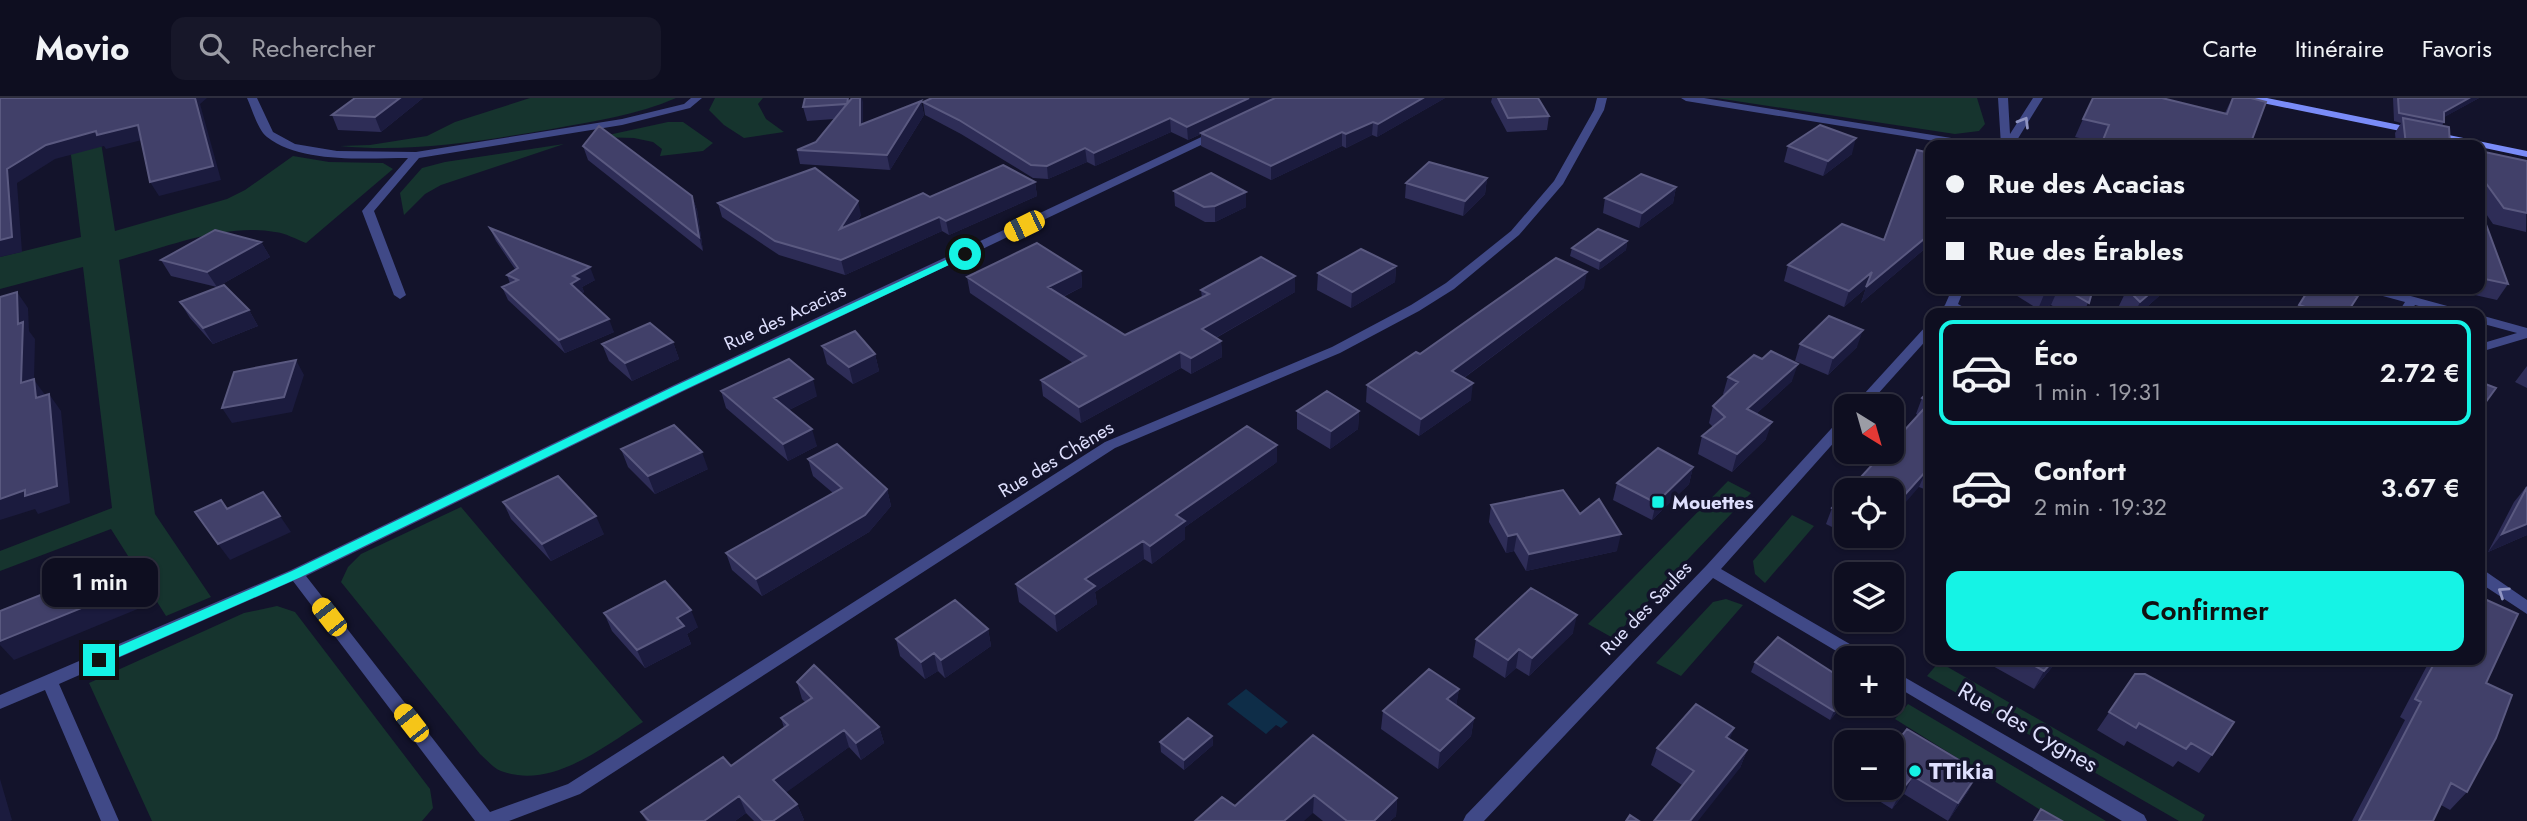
<!DOCTYPE html>
<html lang="fr">
<meta charset="utf-8">
<style>
body{margin:0;font-family:Jost,sans-serif;background:#171729;color:#f1f3f6;height:100vh;display:flex;flex-direction:column;font-size:26px;white-space:nowrap}
*{box-sizing:border-box;margin:0}
p{font-size:23px;color:#9b9ca5}
.icon{flex:none;width:38px;height:38px;fill:none;stroke:currentColor;stroke-width:2;stroke-linecap:round;stroke-linejoin:round}
.map{position:relative;flex:1;overflow:hidden}
.sheet{position:absolute;left:1925px;top:210px;width:560px;height:357px;display:flex;flex-direction:column;background:#0e0e20;border-radius:14px;box-shadow:0 2px 5px #0004,0 0 0 2px #2e2e3e}
.sheet>*{flex:none}
.top-card{position:absolute;left:1925px;top:42px;width:560px;height:154px;border-radius:14px;box-shadow:0 2px 5px #0004,0 0 0 2px #2e2e3e;display:grid;align-content:center;height:154px;padding:0 21px;background:#0e0e20}
.needle{width:46px;rotate:143deg}
.tools{position:absolute;left:1834px;top:296px;display:grid;gap:14px}
.tools a{display:grid;place-items:center;width:70px;height:70px;border-radius:14px;background:#0e0e20;box-shadow:0 2px 5px #0004,0 0 0 2px #2e2e3e;font-size:35px}
.end{position:absolute;width:32px;height:32px;margin:-16px;border:9px solid #15f3e5;background:#111;box-shadow:0 0 0 4px #111}
.from{border-radius:50%}
.bubble{position:absolute;height:49px;border-radius:14px;background:#0e0e20;box-shadow:0 2px 5px #0004,0 0 0 2px #2e2e3e;font-size:23px;font-weight:600;line-height:49px;text-align:center}
.car{position:absolute;width:21px;height:42px;margin:-21px -10px;border-radius:9px;box-shadow:0 0 5px 2px #0007;background:linear-gradient(#f5c518 24%,#345 0 40%,#f5c518 0 76%,#345 0 86%,#f5c518 0)}
.top-card b{display:flex;align-items:center;gap:24px;height:66px;font-size:26px}
.top-card b+b{border-top:2px solid #2e2e3e}
.top-card i{width:18px;height:18px;background:#f1f3f6}
ul{padding:12px 0 0;list-style:none}
li{display:flex;align-items:center;gap:21px;height:105px;margin:0 14px 10px;padding:0 7px;border:4px solid transparent;border-radius:14px}
li div{flex:1}
li b{display:block;font-size:26px}
li em{font-style:normal;font-weight:600}
li.on{border-color:#15f3e5}
li>.icon{width:63px;height:63px;stroke-width:1.5}
.action{display:flex;gap:14px;margin-top:auto;padding:14px 21px}
.action a{flex:1;height:80px;border-radius:14px;background:#15f3e5;color:#111;font-size:28px;font-weight:600;line-height:80px;text-align:center}
header{display:flex;align-items:center;gap:42px;box-sizing:border-box;height:98px;padding:0 35px;background:#0e0e20;border-bottom:2px solid #2e2e3e}
header strong{font-size:33px}
nav{display:flex;gap:38px;margin-inline-start:auto;font-size:24px}
.search{width:490px;height:63px;background:#171729;display:flex;align-items:center;gap:18px;box-sizing:border-box;padding:0 24px;border-radius:14px;color:#9b9ca5;font-size:26px}
.map>svg:first-child{display:block}
.green{fill:#16342e}
.water{fill:#0e2d48}
.lines{fill:none;stroke-linecap:round;stroke-linejoin:round}
.street{fill:#404987;fill-rule:evenodd}
.secondary{fill:#7a8cf8;fill-rule:evenodd}
.wall{fill:#2e2d57}
.shaded-wall{fill:#1b1b3e}
.building{fill:#414069;stroke:#5a5980;stroke-width:2}
.oneway{stroke:#8f94c2}
.route{fill:#15f3e5}
.poi-dot{fill:#15f3e5;stroke:#13132b;stroke-width:2.5}
.labels{text-anchor:middle;dominant-baseline:central;stroke-width:7;stroke-linejoin:round;paint-order:stroke}
.street-label{font-size:19px;fill:#dedffd;stroke:#13132b}
.poi-label{font-size:19px;font-weight:bold;fill:#dedffd;stroke:#13132b;text-anchor:start}
.near-street-label{font-size:23px;fill:#dedffd;stroke:#13132b}
.near-poi-label{font-size:23px;font-weight:bold;fill:#dedffd;stroke:#13132b;text-anchor:start}
</style>
<header>
<strong>Movio</strong>
<div class="search"><svg class="icon" aria-label="search" viewBox="0 0 24 24"><circle cx="10" cy="10" r="6"/><path d="M15 15l6 6"/></svg>Rechercher</div>
<nav><a>Carte</a><a>Itinéraire</a><a>Favoris</a></nav>
</header>
<div class="map">
<svg width="2527" height="723" viewBox="0 0 2527 723">
<rect width="100%" height="100%" fill="#13132b"/>
<path class="green" d="M64,0H94L115,133L227,101L245,92L293,58L329,64L383,65L393,71L306,145C296,141 285,135 275,134C224,125 167,149 119,162L155,416L211,499L166,518L111,431L0,473V453L112,410L83,169L0,191V159L81,139Z
M530,0H676C637,17 594,23 552,31C482,43 412,55 340,48L370,47L427,38L455,24Z
M715,0H763L758,6L766,21L784,34L744,40L724,27L709,12Z
M1716,0H1977L1985,26L1979,33L1955,36Z
M668,24H683L713,45L703,53L660,58L662,51L653,44L634,40L599,39Z
M564,46L441,87L425,96L404,117L400,95L422,70L445,64Z
M1728,383L1751,395L1613,540L1588,526Z
M461,409L643,624C603,649 551,692 501,673C493,670 486,661 480,656L341,484L348,469L361,456Z
M1792,417L1814,428L1765,485L1755,476L1753,463Z
M1726,501L1743,507L1681,578L1656,565L1713,504Z
M277,508L295,514L430,691L433,710L422,723H152L89,585L244,515Z
M1939,564L2205,717L2202,723H2179L1927,578Z
M1908,606L2106,723H2058L1895,621Z"/>
<path class="water" d="M1246,591L1288,624L1281,630L1276,627L1266,636L1227,606Z"/>
<g class="lines">
<path class="street" d="M247,0H257L273,34L295,46L337,53L416,54L622,21L684,6L691,0H702L690,10L622,27L419,60L374,113L406,197L400,201L394,197L362,113L408,60C367,60 301,66 267,39C258,32 252,11 247,0Z
M1597,0H1607L1604,12L1563,86L1519,137L1454,191L1419,213L1340,255L1115,350L580,696L509,723H475L293,483L59,586L119,723H101L45,592L0,611V597L291,472L674,287L1212,34H1220V38L684,293L306,478L490,714L568,686L1105,344L1332,249L1411,207L1446,185L1511,133L1554,83L1594,12Z
M1681,0H1704L1976,44L1981,47H1959L1686,3Z
M1998,0H2008L2010,36L2033,0H2043L2014,47H2001Z
M1952,191H1964L1958,206L1974,215L1953,213L1951,215H1938L1945,207Z
M2366,191H2385L2462,212L2464,215H2445L2415,207L2410,215H2398L2405,204L2368,194Z
M2480,217L2527,230V240L2480,254V246L2517,235L2480,225Z
M1930,227V238L1867,308H1853L1926,228Z
M1846,319V331L1721,471L1867,556L1869,560H1848L1713,480L1484,723H1463L1466,717L1706,468L1841,320Z
M2480,472L2485,473L2527,502V516L2480,485Z
M1892,572L2144,717L2147,723H2122L1892,586Z"/>
<path class="secondary" d="M2248,0H2267L2527,53V59L2480,49V47H2469L2253,3Z"/>
</g>
<path class="wall" d="M423,0L381,34L338,32L332,17Z
M1445,0L1377,39L1372,37L1346,50L1342,48L1271,82L1201,48V36L1188,42L1171,34L1095,68L1087,64L1048,81L1033,80L961,36L925,17L923,4Z
M1492,0H1538L1549,18L1547,32L1507,34L1491,4Z
M2232,0L2250,47H2100L2101,45L2075,39L2083,21L2225,15Z
M2393,0H2479L2444,19V24L2442,28L2450,47H2396L2395,35L2401,25L2394,23Z
M921,3L924,17L890,72L800,66L797,52L816,44L834,21L807,23L803,9L863,4V26Z
M583,48L692,98L697,112L703,153L588,62Z
M1788,48L1852,56L1823,78L1784,64Z
M2480,53L2527,63L2526,134L2493,126L2480,107Z
M1930,55V143L1928,148L1861,205L1866,190L1844,209L1784,183L1788,167L1884,142Z
M1487,80L1485,96L1463,118L1405,100L1406,85Z
M1035,84L1037,98L949,137L942,133L845,177L779,157L722,119L718,105L861,117L857,124L930,99Z
M1676,89L1673,105L1639,130L1603,115L1605,100Z
M1174,93L1246,94V109L1215,124H1205L1175,108Z
M2480,110L2508,186L2497,202L2448,191H2480Z
M490,130L595,182L582,189L584,194L581,196L614,234L565,255L508,202L502,189L510,185L507,177L515,171L496,143Z
M1627,143L1626,152L1599,172L1570,158L1572,150Z
M261,144L270,159L217,189L171,178L161,162Z
M1396,168L1395,184L1351,210L1317,192L1318,175Z
M1081,173L1082,189L1063,199L1125,237L1202,200L1201,192L1295,178V194L1216,240L1221,243L1222,259L1191,276L1181,270L1081,325L1043,298L1041,282L1073,265L970,195L967,179Z
M1584,190L1464,280L1471,302L1419,338L1366,304L1367,287L1420,256Z
M2006,191H2093L2084,215H2065L2051,207L2038,211Z
M2127,191H2167L2141,214L2145,215H2123L2118,210Z
M2309,191H2354L2351,196L2347,215H2294Z
M180,204L249,212L258,228L213,246L190,220Z
M673,244L679,261L632,283L609,263L602,246Z
M1800,246L1857,249L1828,277L1795,263Z
M822,248L875,256L879,273L853,286L827,266Z
M2527,268V290L2515,284Z
M1728,279L1792,283L1756,316L1766,341L1732,374L1698,356L1702,338L1713,329L1709,325L1713,308L1725,297L1723,296Z
M1930,292V391L1929,393L1919,389L1918,317L1916,316L1922,300Z
M721,293L817,298L789,312L817,348L788,363L726,310Z
M1297,313H1359L1358,331L1330,351L1297,331Z
M621,351L708,371L655,396L628,369Z
M808,361L887,391L891,408L869,434L762,498L732,472L726,455L833,395L813,378Z
M1277,364L1185,429V441L1152,466L1144,461L1095,494L1097,506L1057,534L1019,504L1016,486Z
M1693,369L1689,386L1652,422L1613,402L1617,385Z
M2527,388V437L2488,454L2514,404Z
M1846,395V436L1826,426L1832,410Z
M503,404L604,436L551,463L511,421Z
M1491,407L1580,416L1617,453L1526,473L1514,453L1506,455L1489,424Z
M1850,438H1876L1868,446Z
M604,515L698,529L687,536L691,546L645,570L612,533Z
M988,531L991,548L945,580L938,573L925,581L900,558L896,541Z
M1573,535L1529,578L1516,570L1505,580L1473,559L1476,541Z
M1982,562H2058L2034,591Z
M2430,562H2480L2486,585L2467,694L2450,712L2441,707L2433,723H2352L2405,622L2400,619Z
M1755,564L1846,583V604L1830,622L1751,574Z
M2135,576L2212,657L2199,675L2178,663L2173,669L2127,643L2124,648L2097,632Z
M797,584L879,629L884,645L861,662L849,649L786,694L797,706L804,722L802,723H754L746,715L735,723H646L641,714L731,668L784,630L781,620L805,604L802,601Z
M1459,591L1456,608L1474,620L1471,638L1438,671L1381,631L1383,613Z
M1734,630L1729,641L1747,652L1740,670L1682,687L1651,667L1657,650Z
M1313,637L1397,700L1396,718L1390,723H1323L1313,715L1235,708Z
M1212,638L1213,647L1184,672L1161,654L1160,644Z
M1892,650L1969,692L1948,723L1904,696L1892,711L1863,693L1865,690H1892Z"/>
<path class="shaded-wall" d="M192,0H207L200,6L221,82L159,98L150,84Z
M400,0H423L381,34L375,19Z
M860,0H862L863,4V41L860,27Z
M1249,0H1277L1188,42L1187,29Z
M1423,0H1445L1377,39L1378,26Z
M2469,0H2479L2439,22L2444,14Z
M921,3L924,17L890,72L887,57Z
M1170,20L1171,34L1095,68L1094,55Z
M1373,24L1372,37L1346,50V36Z
M138,27L146,41L106,51L104,48L55,61L17,85L22,154L0,159V142L7,71L46,47L96,33Z
M1342,34V48L1271,82V68Z
M1856,40L1852,56L1823,78L1828,63Z
M1085,50L1087,64L1048,81L1047,68Z
M1487,80L1485,96L1463,118L1465,103Z
M1035,84L1037,98L949,137L946,123Z
M1676,89L1673,105L1639,130L1642,115Z
M1246,94V109L1215,124V108Z
M692,98L697,112L703,153L699,139Z
M858,103L861,117L843,145L840,131Z
M939,119L942,133L845,177L841,162Z
M1930,136V143L1928,148L1861,205L1866,190L1844,209L1849,193L1872,174Z
M1627,143L1626,152L1599,172L1600,163Z
M261,144L270,159L217,189L207,174Z
M1396,168L1395,184L1351,210L1352,194Z
M590,169L595,182L582,189L584,194L576,199L571,186L573,178Z
M1081,173L1082,189L1050,205L1048,189Z
M1587,174L1584,190L1450,290L1452,273Z
M1295,178V194L1203,247L1202,231Z
M2050,191H2058L2051,207L2038,211L2046,192Z
M2155,191H2167L2140,215H2135L2140,204Z
M17,194L28,210L29,233L35,241L34,282L46,298L49,317L21,285Z
M249,212L258,228L213,246L203,230Z
M609,221L614,234L565,255L559,242Z
M1863,232L1857,249L1828,277L1833,260Z
M1221,243L1222,259L1191,276V260Z
M673,244L679,261L632,283L625,265Z
M1180,254L1181,270L1081,325L1079,309Z
M875,256L879,273L853,286L849,269Z
M296,262L304,277L292,314L232,325L222,310Z
M1798,266L1792,283L1742,329L1747,311Z
M813,281L817,298L779,317L774,300Z
M1473,285L1471,302L1419,338L1421,321Z
M49,296L61,313L70,405L38,416L35,411L0,422V401Z
M1359,313L1358,331L1330,351L1331,333Z
M1772,324L1766,341L1732,374L1737,356Z
M812,331L817,348L788,363L783,346Z
M1277,347V364L1185,429V441L1152,466L1150,448L1176,417Z
M702,354L708,371L655,396L648,378Z
M1693,369L1689,386L1652,422L1656,405Z
M1926,373L1919,389L1892,420V411Z
M887,391L891,408L869,434L762,498L756,481Z
M280,418L291,434L230,462L218,446Z
M596,418L604,436L551,463L542,446Z
M2527,426V437L2488,454L2502,436Z
M1517,436L1514,453L1506,455L1508,438Z
M1621,436L1617,453L1526,473L1529,456Z
M1871,438H1876L1868,446Z
M1143,443L1144,461L1095,494L1097,506L1057,534L1055,516L1085,481Z
M116,467L130,485L140,510L14,562L0,547V543Z
M691,512L698,529L687,536L691,546L645,570L637,552L677,520Z
M1577,517L1573,535L1529,578L1532,560Z
M988,531L991,548L945,580L941,562Z
M1519,551L1516,570L1505,580L1508,562Z
M934,555L938,573L925,581L921,564Z
M2054,562H2058L2034,591L2044,573Z
M1459,591L1456,609L1447,601Z
M1846,599V604L1830,622L1834,613Z
M1474,620L1471,638L1438,671L1440,653Z
M879,629L884,645L861,662L856,645Z
M1734,630L1727,648L1726,639Z
M844,632L849,649L780,699L773,682Z
M1212,638L1213,647L1184,672V662Z
M1747,652L1740,670L1698,723H1690Z
M1979,674L1969,692L1948,723L1958,705Z
M1913,678L1904,696L1892,711L1901,693Z
M0,681L12,722L10,723H0Z
M1314,697L1313,715L1304,723H1284Z
M739,698L746,715L735,723H704Z
M1397,700L1396,718L1390,723H1374Z
M797,706L804,722L802,723H773Z"/>
<path class="building" d="M0,0H195L213,68L150,84L138,27L97,37L96,33L46,47L7,71L12,139L0,142Z
M355,0H400L375,19L332,17Z
M805,0H848L847,6L852,0H860V27L921,3L887,57L797,52L816,44L847,6L803,9Z
M932,0H1249L1187,29L1170,20L1094,55L1085,50L1047,68L1031,67L959,22L923,4Z
M1275,0H1423L1378,26L1373,24L1346,36L1342,34L1271,68L1201,35Z
M1498,0H1538L1549,18L1508,20Z
M2093,0H2162L2227,16L2233,0H2251L2266,4L2250,47H2101L2109,27L2083,21Z
M2398,0H2469L2444,14V24L2399,15Z
M2403,20L2449,29L2450,47H2406Z
M1820,27L1856,40L1828,63L1788,48Z
M599,28L692,98L699,139L583,48Z
M1917,52L1930,55V136L1866,189L1872,174L1849,193L1788,167L1842,126L1884,142Z
M2480,53L2527,63V115L2504,110L2480,77Z
M1429,64L1487,80L1465,103L1406,85Z
M1003,67L1035,84L946,123L939,119L841,162L775,143L718,105L815,70L858,103L840,131L923,95L930,99Z
M1211,75L1246,94L1215,108L1204,109L1174,93Z
M1641,76L1676,89L1642,115L1605,100Z
M2480,110L2508,186L2480,180Z
M490,130L590,169L573,178L579,181L571,186L609,221L559,242L502,189L518,182L507,177L518,170Z
M1598,131L1627,143L1600,163L1572,150Z
M215,132L261,144L207,174L161,162Z
M1037,145L1081,173L1048,189L1125,237L1209,196L1201,192L1261,159L1295,178L1202,231L1221,243L1191,260L1180,254L1079,309L1041,282L1086,258L967,179Z
M1361,151L1396,168L1352,194L1318,175Z
M1556,160L1587,174L1452,273L1473,285L1421,321L1367,287L1416,254L1420,256Z
M224,187L249,212L203,230L180,204Z
M2065,191H2093L2089,205Z
M2127,191H2155L2140,204Z
M2309,191H2353L2350,196L2358,198L2347,215H2323L2299,207Z
M17,194L18,226L23,224L21,285L34,281L36,300L49,296L57,388L25,398V392L0,401V199Z
M2134,210L2145,215H2128Z
M1829,218L1863,232L1833,260L1800,246Z
M650,225L673,244L625,265L602,246Z
M855,233L875,256L849,269L822,248Z
M1771,253L1798,266L1747,311L1772,324L1737,356L1702,338L1725,319L1713,308L1738,284L1728,279L1754,257L1762,261Z
M789,261L813,281L774,300L812,331L783,346L721,293Z
M296,262L284,299L222,310L234,274Z
M2480,284L2496,290L2480,312Z
M1930,292V304L1922,300Z
M1327,293L1359,313L1331,333L1297,313Z
M1930,304V375L1926,373L1892,411V392H1849L1884,354H1892V346Z
M674,327L702,354L648,378L621,351Z
M1247,328L1277,347L1176,417L1185,423L1150,448L1143,443L1085,481L1095,488L1055,516L1016,486Z
M837,346L887,391L865,417L756,481L726,455L842,390L808,361Z
M1658,350L1693,369L1656,405L1617,385Z
M558,378L596,418L542,446L503,404Z
M2527,389V426L2502,436Z
M1563,392L1580,416L1599,401L1621,436L1529,456L1517,436L1508,438L1491,407Z
M263,394L280,418L218,446L195,414L221,402L227,411Z
M1846,395V417L1832,410Z
M116,467L126,492L0,543V513Z
M665,483L691,512L677,520L684,528L637,552L604,515Z
M1531,490L1577,517L1532,560L1519,551L1508,562L1476,541Z
M2480,499L2518,516L2486,585L2512,597L2496,640L2467,694L2451,685L2433,723H2359L2421,604L2415,601L2436,562H2480Z
M955,502L988,531L941,562L934,555L921,564L896,541Z
M1778,539L1846,583V599L1834,613L1755,564Z
M2024,562H2054L2044,573Z
M814,567L879,629L856,645L844,632L773,682L797,706L773,723H763L739,698L704,723H649L641,714L723,659L731,668L788,627L781,620L812,600L797,584Z
M1429,571L1459,591L1447,601L1474,620L1440,653L1383,613Z
M2135,576H2145L2234,624L2212,657L2191,645L2186,651L2139,625L2136,630L2109,614Z
M1696,606L1734,630L1726,639L1747,652L1690,723H1654L1694,673L1657,650Z
M1188,620L1212,638L1184,662L1160,644Z
M1907,631L1979,674L1958,705L1913,678L1901,693L1892,687V650Z
M1313,637L1397,700L1374,723H1347L1314,697L1284,723H1195L1222,699L1235,708Z
M2041,711L2062,723H2034Z
M1630,717L1639,723H1626Z"/>
<defs><path id="oneway-chevron" d="M-2-3.5L2.5 0L-2 3.5" fill="none" stroke-width="1.6" stroke-linecap="round" stroke-linejoin="round" transform="scale(1.75)"/></defs>
<g class="oneway">
<use href="#oneway-chevron" transform="translate(2024 24) rotate(-59)"/>
<use href="#oneway-chevron" transform="translate(2503 494) rotate(-146)"/>
</g>
<path class="route" d="M965,153L970,156L968,158L682,293L301,479L103,566H94L92,562L94,559L292,473L675,288Z"/>
<g class="poi-dot">
<rect x="1651" y="397" width="14" height="14" rx="3.5"/>
<circle cx="1915" cy="673" r="7"/>
</g>
<g class="labels">
<g class="street-label">
<text transform="translate(785 219) rotate(-25)">Rue des Acacias</text>
<text transform="translate(1056 361) rotate(-31)">Rue des Chênes</text>
<text transform="translate(1646 510) rotate(-46)">Rue des Saules</text>
</g>
<g class="poi-label">
<text x="1672" y="404">Mouettes</text>
</g>
<g class="near-street-label">
<text transform="translate(2028 629) rotate(30)">Rue des Cygnes</text>
</g>
<g class="near-poi-label">
<text x="1929" y="673">TTikia</text>
</g>
</g>
</svg>
<div class="tools">
<a><svg class="needle" viewBox="-14 -14 28 28"><path d="M0-13l5 13h-10z" fill="#e53935"/><path d="M0 13l5-13h-10z" fill="#9b9ca5"/></svg></a>
<a><svg class="icon" aria-label="locate" viewBox="0 0 24 24"><circle cx="12" cy="12" r="6"/><path d="M12 2v4M12 18v4M2 12h4M18 12h4"/></svg></a>
<a><svg class="icon" aria-label="layers" viewBox="0 0 24 24"><path d="M12 4l9 5-9 5-9-5zM3 14l9 5 9-5"/></svg></a>
<a>+</a>
<a>−</a>
</div>
<i class="end from" style="left:965px;top:156px"></i>
<i class="end" style="left:99px;top:562px"></i>
<div class="bubble" style="left:42px;top:460px;width:116px">1 min</div>
<i class="car" style="left:1024px;top:128px;rotate:244deg"></i>
<i class="car" style="left:329px;top:519px;rotate:322deg"></i>
<i class="car" style="left:411px;top:625px;rotate:322deg"></i>
<div class="top-card">
<b><i class="from"></i>Rue des Acacias</b>
<b><i></i>Rue des Érables</b>
</div>
<section class="sheet">
<ul>
<li class="on"><svg class="icon" aria-label="car" viewBox="0 0 24 24"><path d="M5 17H2v-5l4-1 3-4h7l3 4 3 1v5h-3M9 17h6M6 11h13"/><circle cx="7" cy="17" r="2"/><circle cx="17" cy="17" r="2"/></svg><div><b>Éco</b><p>1 min · 19:31</p></div><em>2.72 €</em></li>
<li><svg class="icon" aria-label="car" viewBox="0 0 24 24"><path d="M5 17H2v-5l4-1 3-4h7l3 4 3 1v5h-3M9 17h6M6 11h13"/><circle cx="7" cy="17" r="2"/><circle cx="17" cy="17" r="2"/></svg><div><b>Confort</b><p>2 min · 19:32</p></div><em>3.67 €</em></li>
</ul>
<div class="action"><a>Confirmer</a></div>
</section>
</div>
